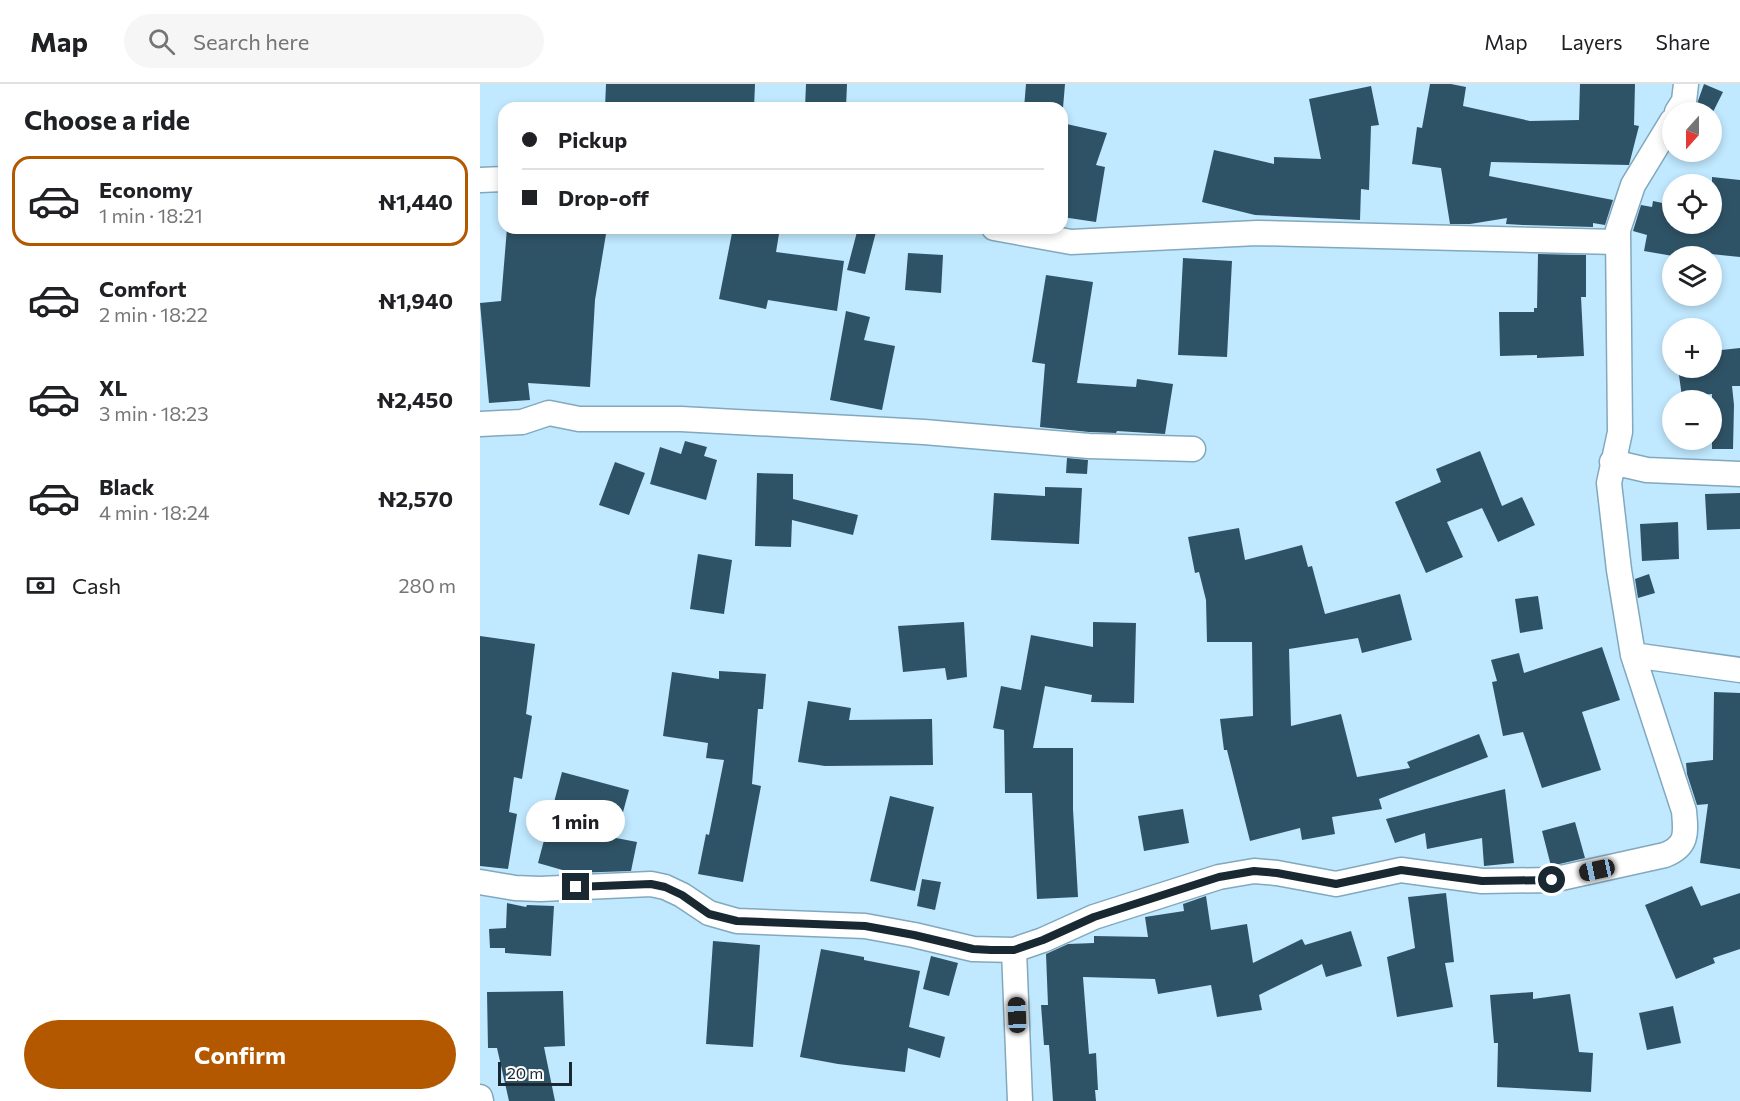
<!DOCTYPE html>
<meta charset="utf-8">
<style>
body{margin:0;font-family:Commissioner,sans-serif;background:#f6f6f6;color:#202124;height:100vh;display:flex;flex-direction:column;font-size:22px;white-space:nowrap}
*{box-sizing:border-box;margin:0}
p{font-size:20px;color:#757577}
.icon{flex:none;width:33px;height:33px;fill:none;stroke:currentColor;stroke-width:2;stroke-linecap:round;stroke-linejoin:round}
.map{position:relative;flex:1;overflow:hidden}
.sheet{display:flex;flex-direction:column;background:#fff;width:480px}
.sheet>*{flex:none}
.hud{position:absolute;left:18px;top:18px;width:570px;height:132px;border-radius:18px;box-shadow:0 3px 9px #0003;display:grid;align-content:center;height:132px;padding:0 24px;background:#fff}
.needle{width:39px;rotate:201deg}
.buttons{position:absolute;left:1182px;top:18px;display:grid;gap:12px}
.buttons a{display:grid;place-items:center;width:60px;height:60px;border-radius:50%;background:#fff;box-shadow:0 3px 9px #0003;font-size:30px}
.scale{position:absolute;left:18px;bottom:15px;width:74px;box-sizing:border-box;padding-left:6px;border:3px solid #192831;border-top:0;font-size:16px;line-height:21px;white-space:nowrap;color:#192831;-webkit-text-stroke:4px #fff;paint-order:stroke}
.end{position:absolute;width:27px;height:27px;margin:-14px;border:8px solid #192831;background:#fff;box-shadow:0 0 0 3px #fff}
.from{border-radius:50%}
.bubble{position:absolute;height:42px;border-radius:21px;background:#fff;box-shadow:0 3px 9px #0003;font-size:20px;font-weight:700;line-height:42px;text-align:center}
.car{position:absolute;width:18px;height:36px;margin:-18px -9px;border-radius:8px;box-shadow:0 0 4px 2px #0007;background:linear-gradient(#222 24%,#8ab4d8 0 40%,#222 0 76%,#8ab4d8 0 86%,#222 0)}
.hud b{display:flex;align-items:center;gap:21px;height:57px;font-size:22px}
.hud b+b{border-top:2px solid #e0e0e0}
.hud i{width:15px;height:15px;background:#202124}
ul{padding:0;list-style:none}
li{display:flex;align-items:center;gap:18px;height:90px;margin:0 12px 9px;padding:0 12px;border:3px solid transparent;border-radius:18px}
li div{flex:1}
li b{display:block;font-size:22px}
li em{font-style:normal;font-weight:700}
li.active{border-color:#b45800}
li>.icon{width:54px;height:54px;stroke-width:1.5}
h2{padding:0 24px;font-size:27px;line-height:72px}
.pay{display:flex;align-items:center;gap:15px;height:66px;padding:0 24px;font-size:22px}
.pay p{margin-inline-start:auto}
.cta{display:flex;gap:12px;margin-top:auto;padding:12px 24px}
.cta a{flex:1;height:69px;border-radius:36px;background:#b45800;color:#fff;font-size:24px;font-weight:700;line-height:69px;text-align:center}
header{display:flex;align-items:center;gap:36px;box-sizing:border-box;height:84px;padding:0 30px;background:#fff;border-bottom:2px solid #e0e0e0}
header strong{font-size:28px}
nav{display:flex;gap:33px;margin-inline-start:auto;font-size:21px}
.search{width:420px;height:54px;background:#f6f6f6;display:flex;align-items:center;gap:15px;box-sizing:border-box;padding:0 21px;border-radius:33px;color:#757577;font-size:22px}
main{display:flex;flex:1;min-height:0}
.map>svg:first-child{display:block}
.building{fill:#2f5366}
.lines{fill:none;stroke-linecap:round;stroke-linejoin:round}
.minor-casing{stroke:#82a8bd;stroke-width:27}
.minor{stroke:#fff;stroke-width:24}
.route{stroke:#192831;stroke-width:8}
</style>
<header>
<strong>Map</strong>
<div class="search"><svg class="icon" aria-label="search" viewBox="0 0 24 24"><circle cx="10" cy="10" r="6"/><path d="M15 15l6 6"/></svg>Search here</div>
<nav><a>Map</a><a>Layers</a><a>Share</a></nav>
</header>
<main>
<section class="sheet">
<h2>Choose a ride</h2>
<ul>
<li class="active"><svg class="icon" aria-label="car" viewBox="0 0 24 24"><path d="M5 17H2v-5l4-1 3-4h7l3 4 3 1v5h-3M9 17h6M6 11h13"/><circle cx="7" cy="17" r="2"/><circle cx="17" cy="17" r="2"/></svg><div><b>Economy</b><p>1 min · 18:21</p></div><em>₦1,440</em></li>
<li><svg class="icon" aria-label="car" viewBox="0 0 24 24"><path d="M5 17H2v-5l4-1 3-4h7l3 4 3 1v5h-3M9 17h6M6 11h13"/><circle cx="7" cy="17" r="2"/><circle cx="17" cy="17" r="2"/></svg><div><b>Comfort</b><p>2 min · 18:22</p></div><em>₦1,940</em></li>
<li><svg class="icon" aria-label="car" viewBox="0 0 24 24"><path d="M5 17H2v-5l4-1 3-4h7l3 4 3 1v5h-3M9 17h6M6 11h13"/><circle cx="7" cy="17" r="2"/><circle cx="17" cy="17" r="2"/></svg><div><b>XL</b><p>3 min · 18:23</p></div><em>₦2,450</em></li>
<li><svg class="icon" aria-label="car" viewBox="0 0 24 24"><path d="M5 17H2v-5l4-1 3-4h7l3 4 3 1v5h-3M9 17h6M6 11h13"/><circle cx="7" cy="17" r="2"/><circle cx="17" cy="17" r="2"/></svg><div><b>Black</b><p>4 min · 18:24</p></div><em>₦2,570</em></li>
</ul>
<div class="pay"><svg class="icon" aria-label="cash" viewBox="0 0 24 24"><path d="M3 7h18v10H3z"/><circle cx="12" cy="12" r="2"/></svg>Cash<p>280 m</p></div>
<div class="cta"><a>Confirm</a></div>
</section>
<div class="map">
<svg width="1260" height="1017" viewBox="0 0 1260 1017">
<rect width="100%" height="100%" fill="#c0e8fe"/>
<path class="building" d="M126,0H275L274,24H125Z
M326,0H367L366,24H325Z
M546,0H585L583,24H544Z
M950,0H971L986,3L983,22L1050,37L1099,36L1100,0H1155L1154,41L1159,42L1149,81L1011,78L1009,92L1133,116L1125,141L1113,139V143L1043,141L1026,140L1027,134L990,140H970L961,84L932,80L937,43L942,44Z
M1224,0L1243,8L1233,28H1214Z
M891,2L899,41L891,42L889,106L881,105L880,136L775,131L722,118L734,66L794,80V73L841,75L829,15Z
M582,39L627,49L616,81L625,83L616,138L582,133Z
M1232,93L1260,96V173L1211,168L1210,172H1193L1164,167L1167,151L1153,147L1161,121L1172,123L1173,117L1192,121V140H1232Z
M27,144H127L115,216L110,303L48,299L50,316L9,319L0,219L21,217Z
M253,144H300L296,168L364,177L357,227L288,216L286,225L239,215Z
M378,144L396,148L385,190L367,186Z
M428,169L463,171L461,209L425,206Z
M1058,170L1106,171V213H1101L1104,272L1057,274V271L1020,272L1019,228H1054V224H1057Z
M703,174L752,177L747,273L698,271Z
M566,191L613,198L597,299L656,303L657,295L693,300L685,350L637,347L636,349L609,348L560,343L565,280L552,278Z
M366,227L390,233L384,256L415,262L402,326L350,316Z
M1260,264V302H1252L1254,321L1253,365H1232V310L1202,313L1198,284H1232V267Z
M205,357L227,363L224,372L237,376L226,416L170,400L180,363L201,370Z
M1000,367L1022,422L1042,413L1055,441L1018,458L1002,424L967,438L983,473L946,489L915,418L961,398L956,385Z
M587,374L608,376L607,390L586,389Z
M135,378L165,389L149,431L119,421Z
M277,389L313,390V415L378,431L373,451L312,436L311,463L275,462Z
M565,403L602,404L599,460L511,456L514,409L565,412Z
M1260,409V445L1227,446L1225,410Z
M1198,438L1199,475L1162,477L1160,440Z
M759,444L765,476L822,461L828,483L832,482L845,530L920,510L932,556L882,569L878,554L809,565L811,642L861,630L877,693L930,684L927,678L999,650L1008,673L899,715L902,725L852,733L855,750L822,756L820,744L770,757L747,666H744L740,635L773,632L772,558H727L726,516L719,488L715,489L708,453Z
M218,470L252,476L244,530L210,525Z
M1169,490L1175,509L1158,514L1155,495Z
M1058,512L1063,545L1040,549L1035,515Z
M484,538L487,593L467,596L465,584L423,588L418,542Z
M613,538L656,539L654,619L611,618L612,611L565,602L553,664H593V725L598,813L557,815L552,709H525L524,646L513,644L521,602L541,606L551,551L613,563Z
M0,552L55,560L46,630L52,632L42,695L34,693L29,728L37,730L28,785L0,782Z
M1122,563L1140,616L1102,628L1121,686L1062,704L1043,648L1023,652L1012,598L1017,597L1011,576L1039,569L1044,589Z
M239,587L286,590L283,625H278L272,700L281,702L263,798L218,790L226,750L229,751L244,676L226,674L228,659L183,652L192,588L239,595Z
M1234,608L1260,609V785L1220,779L1228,720L1217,721L1207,690L1206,679L1233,676Z
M328,617L371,624L369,636L452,635L453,681L345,682L318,678Z
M82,688L149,706L136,754L157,758L151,787L93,789L58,779Z
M1025,705L1034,779L1004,782L1002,754L947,765L945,749L915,759L906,735Z
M410,712L454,723L435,807L390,797Z
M703,725L709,759L664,767L658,732Z
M1095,738L1105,774L1071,782L1062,747Z
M442,795L461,798L455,826L437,822Z
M1212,802L1221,822L1260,809V865L1233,874L1235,879L1196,895L1165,821Z
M966,809L974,878L965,879L973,923L917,933L907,873L935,864L928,813Z
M726,812L731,846L767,840L773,879L822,855L825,861L871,847L882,882L846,893L842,880L779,911L782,926L737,933L731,901L678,910L675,895L603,893L609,970L616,969L618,1006H615L616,1017H573L569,961H564L561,921H568L566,870L588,860L614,859V852L668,853L665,833L704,827L703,820Z
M27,819L46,823L47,821L74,822L71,872L25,869V864H10L9,845L26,844Z
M233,857L280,861L273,963L226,960Z
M341,865L384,873V876L440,887L429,943L465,953L460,974L428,964L425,988L358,980L320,973Z
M451,872L478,879L469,912L443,905Z
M83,907L85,962L64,963L75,1017H29L17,964H8L7,908Z
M1053,908V915L1090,910L1099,968L1113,969L1111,1008L1017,1003L1018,959H1014L1010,911Z
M1193,922L1201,959L1167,966L1159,929Z"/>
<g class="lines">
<defs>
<path id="minor" d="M1197,28L1204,17L1206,0
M0,96L24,95
M514,144L591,158L777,149L1137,158
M0,340L42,338L69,329L99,335H201L444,348L609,362L713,365
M1132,378L1167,386L1260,390
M1153,571L1260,586
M0,798L35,804L60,805L171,800L185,803L202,811L229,829L257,837L385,842L434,851L493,865L534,866L563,856L614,833L739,793L774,787L797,789L856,800L921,786L1002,797L1072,796L1185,771C1208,762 1206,749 1204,727L1153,571L1139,486L1129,399L1140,348L1138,146L1153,101L1192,37
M534,866L540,1017
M0,1013L1,1017"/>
</defs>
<use href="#minor" class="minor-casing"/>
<use href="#minor" class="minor"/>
</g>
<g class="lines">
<path class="route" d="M96,803L171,800L185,803L202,811L229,830L257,837L385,842L434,851L493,865L511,866H534L563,856L614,833L739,793L774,787L797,789L856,800L921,786L1002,797L1072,796"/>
</g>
</svg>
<div class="buttons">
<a><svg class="needle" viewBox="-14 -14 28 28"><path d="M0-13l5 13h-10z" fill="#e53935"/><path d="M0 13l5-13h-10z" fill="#757577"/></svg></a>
<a><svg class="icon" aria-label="locate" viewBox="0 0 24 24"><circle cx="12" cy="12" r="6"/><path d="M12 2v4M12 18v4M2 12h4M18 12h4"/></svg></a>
<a><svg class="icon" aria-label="layers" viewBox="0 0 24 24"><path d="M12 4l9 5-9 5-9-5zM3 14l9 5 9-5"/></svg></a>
<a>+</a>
<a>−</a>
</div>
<div class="scale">20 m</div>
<i class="end from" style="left:1072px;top:796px"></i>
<i class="end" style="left:96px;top:803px"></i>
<div class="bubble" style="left:46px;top:716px;width:99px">1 min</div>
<i class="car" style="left:1117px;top:786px;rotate:258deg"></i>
<i class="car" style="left:537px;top:931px;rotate:358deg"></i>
<div class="hud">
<b><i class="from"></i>Pickup</b>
<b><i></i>Drop-off</b>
</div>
</div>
</main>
